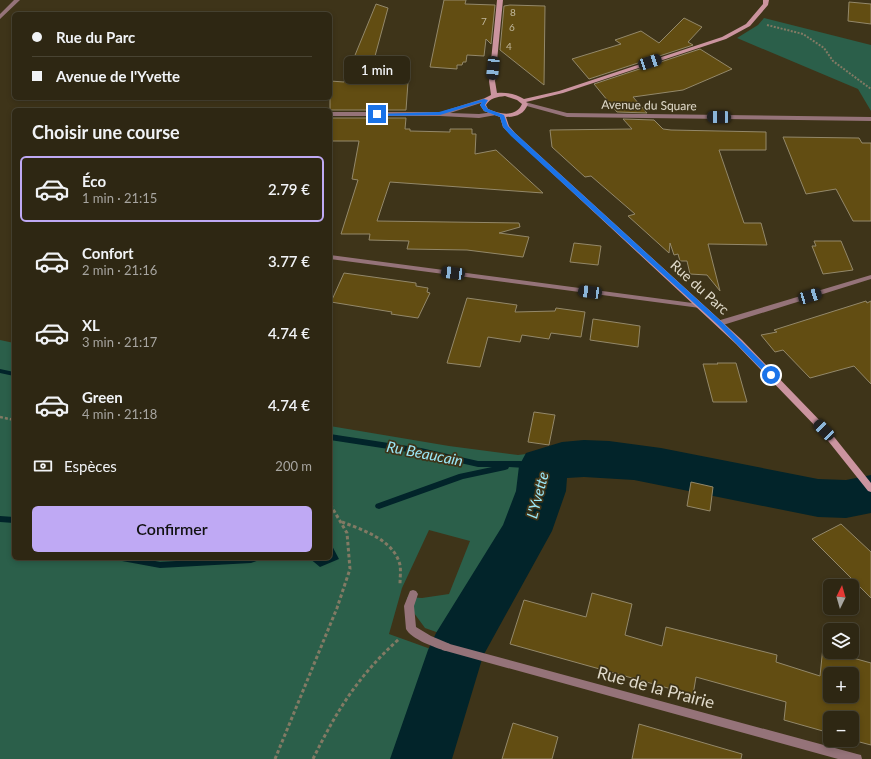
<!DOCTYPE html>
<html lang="fr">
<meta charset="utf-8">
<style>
body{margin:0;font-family:Lato,sans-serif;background:#3a3321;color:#f1f3f6;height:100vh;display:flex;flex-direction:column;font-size:15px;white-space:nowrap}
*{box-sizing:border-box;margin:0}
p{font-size:13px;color:#a7a5a0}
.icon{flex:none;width:22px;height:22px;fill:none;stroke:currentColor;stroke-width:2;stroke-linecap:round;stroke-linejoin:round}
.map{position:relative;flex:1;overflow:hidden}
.side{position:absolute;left:12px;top:108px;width:320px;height:452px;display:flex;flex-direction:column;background:#2e2713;border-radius:6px;box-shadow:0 2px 6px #0003,0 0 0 1px #494433}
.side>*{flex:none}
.guide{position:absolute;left:12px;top:12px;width:320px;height:88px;border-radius:6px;box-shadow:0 2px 6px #0003,0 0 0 1px #494433;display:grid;align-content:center;height:88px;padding:0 20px;background:#2e2713}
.needle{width:26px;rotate:5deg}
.tools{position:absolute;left:823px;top:579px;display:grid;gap:8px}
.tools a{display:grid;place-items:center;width:36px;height:36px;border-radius:6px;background:#2e2713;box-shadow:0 2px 6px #0003,0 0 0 1px #494433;font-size:20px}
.end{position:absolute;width:18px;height:18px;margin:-9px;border:5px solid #1a73e8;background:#fff;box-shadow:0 0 0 2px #fff}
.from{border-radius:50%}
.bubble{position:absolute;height:28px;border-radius:6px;background:#2e2713;box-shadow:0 2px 6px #0003,0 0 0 1px #494433;font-size:13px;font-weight:600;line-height:28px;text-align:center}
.car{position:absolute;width:12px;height:24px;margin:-12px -6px;border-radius:5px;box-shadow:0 0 3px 1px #0007;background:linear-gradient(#222 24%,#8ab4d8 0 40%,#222 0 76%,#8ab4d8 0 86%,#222 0)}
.guide b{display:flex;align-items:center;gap:14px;height:38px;font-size:15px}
.guide b+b{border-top:1px solid #494433}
.guide i{width:10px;height:10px;background:#f1f3f6}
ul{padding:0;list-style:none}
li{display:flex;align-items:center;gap:12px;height:66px;margin:0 8px 6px;padding:0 12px;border:2px solid transparent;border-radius:6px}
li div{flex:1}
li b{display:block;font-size:15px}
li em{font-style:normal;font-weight:600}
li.active{border-color:#bfa9f4}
li>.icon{width:36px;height:36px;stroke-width:1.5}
h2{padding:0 20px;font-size:18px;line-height:48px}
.pay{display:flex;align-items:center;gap:10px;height:44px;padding:0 20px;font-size:15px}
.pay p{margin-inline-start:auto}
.action{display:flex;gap:8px;margin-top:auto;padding:8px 20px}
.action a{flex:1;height:46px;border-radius:6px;background:#bfa9f4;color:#111;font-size:16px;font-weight:600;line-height:46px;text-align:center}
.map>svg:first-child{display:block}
.green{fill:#2b5f4a}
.water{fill:#02242a}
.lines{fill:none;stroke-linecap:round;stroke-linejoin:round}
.stream{fill:#02242a;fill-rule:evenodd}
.river{fill:#02242a;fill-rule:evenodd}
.building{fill:#624d12;stroke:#93886a;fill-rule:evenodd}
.path-far2{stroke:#827a64;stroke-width:2;stroke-dasharray:2 1.5;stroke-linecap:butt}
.path-far1{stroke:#827a64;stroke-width:2.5;stroke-dasharray:3 2;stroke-linecap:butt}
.path{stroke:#827a64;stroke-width:3;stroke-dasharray:3.5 2.5;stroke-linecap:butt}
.lane{fill:#957379;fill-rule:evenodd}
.street{fill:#957379;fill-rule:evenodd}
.secondary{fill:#cb949f;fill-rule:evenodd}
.route{fill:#1a73e8}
.labels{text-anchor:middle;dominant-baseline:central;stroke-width:3.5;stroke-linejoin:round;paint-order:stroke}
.far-number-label{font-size:10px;fill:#c0b79c}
.far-street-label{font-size:12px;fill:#e0daca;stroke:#3e3419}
.street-label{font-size:14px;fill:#e0daca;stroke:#3e3419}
.water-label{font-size:15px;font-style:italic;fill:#9ce7f7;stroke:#3e3419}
.near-street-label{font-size:17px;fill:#e0daca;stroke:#3e3419}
</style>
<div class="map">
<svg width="871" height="759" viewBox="0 0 871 759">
<rect width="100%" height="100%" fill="#3e3419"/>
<path class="green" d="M764,18L871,45V111L858,89L737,38L758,25Z
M0,340L14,343V558H330V426L449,446L518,455L585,447L566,469L481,648L425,628L414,613L407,597L422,598L449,594L470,541L429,530L402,588L389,634L475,665L446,759H0Z"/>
<path class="water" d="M330,542L339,559L320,567L309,558H330Z"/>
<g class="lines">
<path class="stream" d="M0,369L14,372V376L0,373Z
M330,434L421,448L478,461H520L543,463L546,464L547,466L546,468L543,469L509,467L508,469L505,470L463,479L379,509L376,508L375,506L376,504L459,474L492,467H478L421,454L330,440Z
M0,516L14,517V523L0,522Z
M118,558H140L160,562L226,558H260L259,560L251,563L160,568L122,561L119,560Z"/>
<path class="river" d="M584,440L609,441L661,448L818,479L846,480L871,475V513L846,518L818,517L634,480L584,477L567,478L566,491L552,531L483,656L452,759H390L428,650L436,633L503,525L516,491L519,466L526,453L562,442Z"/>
</g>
<path class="building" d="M444,0H466L465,4L495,5L491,44L486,39L484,56L467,55L466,62H463L462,65H457V69L430,67Z
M849,2L871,4V24L848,21Z
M376,4L388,8L368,82H408L406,110H330V81L344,82Z
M510,5L545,6L544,85L500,50L504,6Z
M684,18L702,27L688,42L693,45L589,79L572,59L621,44L615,40L641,31L659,43Z
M700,49L732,69L683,90L633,97L647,113L617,112L594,84Z
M330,118H406L405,129H410V131L450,132V129H472V134H476L475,154L496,150L543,193L390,182L377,221L519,223L520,227L499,233L529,237L523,257L467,250L407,249L409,241L369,240L370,234H341L358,180L352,179L359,141H330Z
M623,119L654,120L663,129L671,130L766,132V150H719L744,223H761L767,245L708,244L720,291L707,275L690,274L687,261H680L678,254L674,255L670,243L669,253L628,216L635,214L591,176L585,177L552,147L550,130L632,129Z
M783,137L859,138L862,143H871V221H853L836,189L806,194Z
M814,241H841L853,270L823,274L812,246H816Z
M574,243L601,246L598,265L570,262Z
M344,273L416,283V286L428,288L427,292L430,293L418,318L391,314L392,312L331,302Z
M467,298L517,305L515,312L555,311L556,308L585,312L581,337L551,333L549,339L522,335L520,342L488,337L480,367L447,363Z
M866,301L867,303L871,301V384L854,366L810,378L783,350L775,352L761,335L777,332L774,330Z
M593,319L640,326L638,347L590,340Z
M717,363H736L747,402H713L703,364H718Z
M534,412L555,415L549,445L528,442Z
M691,482L713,487L710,511L687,506Z
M841,524L871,552V598L812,539Z
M592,593L632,604L625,635L662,646L666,627L777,655L776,662L820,676L823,647L830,649V652H842L854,655L853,658L871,663V745L852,740V718H830V733L784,720L786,702L696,677L693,695L510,644L524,600L586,617ZM830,674H852V696H830Z
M513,723L558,737L552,759H502Z
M639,724L742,754L741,759H632Z"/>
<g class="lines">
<path class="path-far2" d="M767,25L803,34L824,48L833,61L871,89"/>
<path class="path-far1" d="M0,417L14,420"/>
<path class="path" d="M342,522C363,530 394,540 400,565C401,571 400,578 400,584
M275,759L337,608L350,569L347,533L330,504
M313,759C337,710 358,676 399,639"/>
<path class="lane" d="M413,590L416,591L418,594L414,606L416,627L431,636L450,644L451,647L450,650L446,651C436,648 411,639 406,629L404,606L410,591Z"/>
<path class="street" d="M14,0H20L0,19V14Z
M485,98L487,99V101L450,113L479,114L494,112L496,113V115L479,118L440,116H330V112H443L444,111Z
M525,102L567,113L871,117V121L567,117L523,105V103Z
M330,255L700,304L704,306L700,308L330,259Z
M871,275V279L723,325H717L716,323L717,321Z
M446,643L857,754L861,755L862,759H838L446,651L442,650L441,647L442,644Z"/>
<path class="secondary" d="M497,0H503L495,81L497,93C506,92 516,94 524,99L559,91L722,37L746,24L763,4V0H769L768,5L750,26L726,39L563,93L526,102L528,104C524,114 517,117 506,117L509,126L515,133L742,340L827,428L871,483V492L868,491L821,432L736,344L511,135L503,127L500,117L484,111L480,105L485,98L491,95L489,81ZM505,96L517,100L522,104C516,118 499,114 488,109L486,105C490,98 497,97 505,96Z"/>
</g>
<path class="route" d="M484,99L488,100L485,105L488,109L504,115L508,126L515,133L722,322L773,373V377H769L718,325L511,136L503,127L500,117L484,111L480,105L482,102L440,115L377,116L375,114L439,112Z"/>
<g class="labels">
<g class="far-number-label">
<text x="513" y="12">8</text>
<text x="484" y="21">7</text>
<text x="512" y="27">6</text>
<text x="509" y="46">4</text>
</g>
<g class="far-street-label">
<text transform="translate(649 105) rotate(1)">Avenue du Square</text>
</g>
<g class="street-label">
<text transform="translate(700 287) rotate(42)">Rue du Parc</text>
</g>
<g class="water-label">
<text transform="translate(425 453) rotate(11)">Ru Beaucain</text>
<text transform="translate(537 495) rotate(-75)">L'Yvette</text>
</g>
<g class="near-street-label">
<text transform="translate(656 687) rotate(15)">Rue de la Prairie</text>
</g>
</g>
</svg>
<div class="tools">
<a><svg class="needle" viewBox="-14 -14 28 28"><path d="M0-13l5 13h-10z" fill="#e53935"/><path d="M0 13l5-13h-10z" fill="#a7a5a0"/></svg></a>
<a><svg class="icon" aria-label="layers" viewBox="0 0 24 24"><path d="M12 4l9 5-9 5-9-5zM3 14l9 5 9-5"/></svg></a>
<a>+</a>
<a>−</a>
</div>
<i class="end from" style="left:771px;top:375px"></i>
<i class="end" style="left:377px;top:114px"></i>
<div class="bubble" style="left:344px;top:56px;width:66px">1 min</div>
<i class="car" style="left:650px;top:62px;rotate:72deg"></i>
<i class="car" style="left:493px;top:68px;rotate:186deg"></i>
<i class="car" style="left:719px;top:117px;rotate:271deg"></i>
<i class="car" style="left:453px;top:273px;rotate:277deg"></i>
<i class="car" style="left:590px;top:292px;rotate:277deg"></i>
<i class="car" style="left:810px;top:296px;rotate:73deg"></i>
<i class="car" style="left:824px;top:430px;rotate:316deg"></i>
<div class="guide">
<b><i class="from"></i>Rue du Parc</b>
<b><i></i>Avenue de l'Yvette</b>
</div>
<section class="side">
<h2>Choisir une course</h2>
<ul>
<li class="active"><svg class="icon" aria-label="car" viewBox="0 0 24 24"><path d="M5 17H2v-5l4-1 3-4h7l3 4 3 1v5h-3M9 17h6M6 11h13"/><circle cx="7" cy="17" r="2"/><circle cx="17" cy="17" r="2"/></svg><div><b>Éco</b><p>1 min · 21:15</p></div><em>2.79 €</em></li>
<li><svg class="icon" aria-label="car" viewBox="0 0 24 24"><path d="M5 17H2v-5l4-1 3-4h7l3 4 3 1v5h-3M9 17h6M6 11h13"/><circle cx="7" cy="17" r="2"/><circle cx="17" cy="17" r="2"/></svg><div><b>Confort</b><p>2 min · 21:16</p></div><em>3.77 €</em></li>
<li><svg class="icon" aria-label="car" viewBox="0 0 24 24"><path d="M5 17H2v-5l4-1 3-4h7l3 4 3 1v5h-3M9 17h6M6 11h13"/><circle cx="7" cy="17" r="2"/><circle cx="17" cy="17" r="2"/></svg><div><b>XL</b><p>3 min · 21:17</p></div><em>4.74 €</em></li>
<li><svg class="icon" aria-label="car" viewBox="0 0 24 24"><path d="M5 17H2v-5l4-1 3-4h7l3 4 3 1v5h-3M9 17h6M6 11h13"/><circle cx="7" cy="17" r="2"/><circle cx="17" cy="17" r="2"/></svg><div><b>Green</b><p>4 min · 21:18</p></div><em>4.74 €</em></li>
</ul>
<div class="pay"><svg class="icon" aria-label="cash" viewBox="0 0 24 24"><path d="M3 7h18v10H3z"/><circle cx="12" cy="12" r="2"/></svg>Espèces<p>200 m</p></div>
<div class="action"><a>Confirmer</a></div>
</section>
</div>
